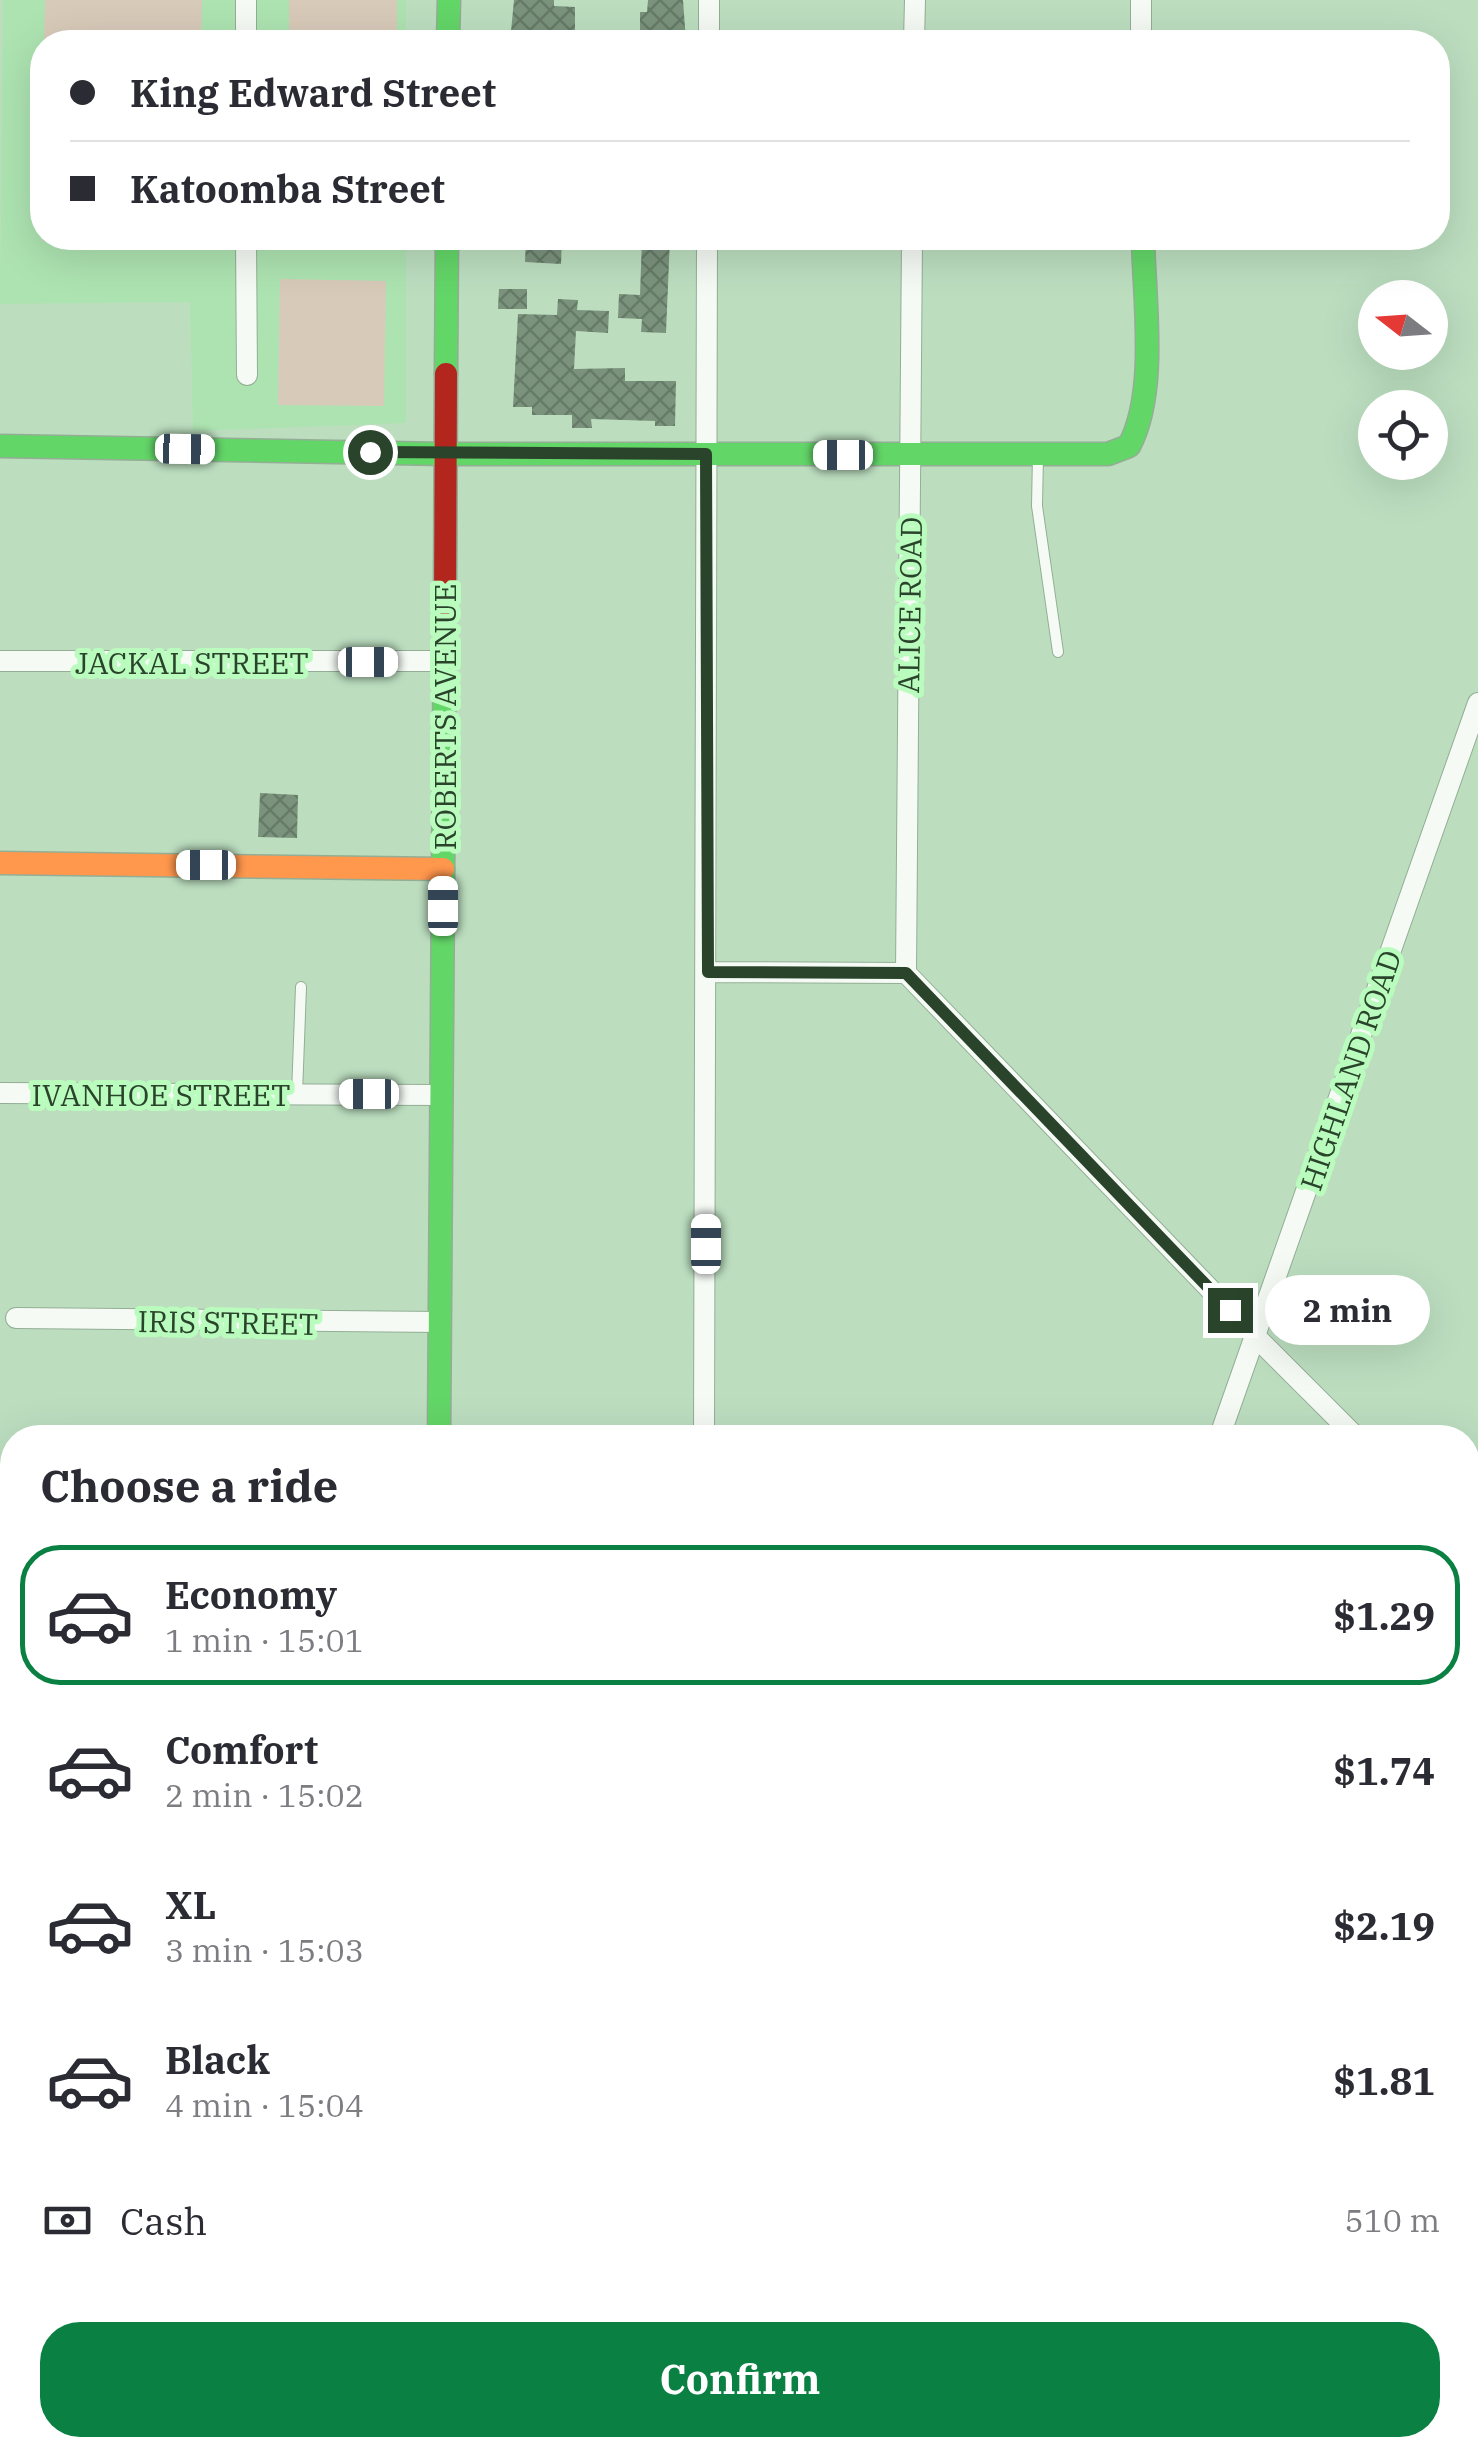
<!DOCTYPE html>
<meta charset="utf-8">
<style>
body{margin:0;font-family:"IBM Plex Serif",serif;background:#f2f2f3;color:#2b2b33;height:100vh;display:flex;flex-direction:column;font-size:38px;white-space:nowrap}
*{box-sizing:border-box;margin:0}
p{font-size:32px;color:#7c7c81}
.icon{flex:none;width:55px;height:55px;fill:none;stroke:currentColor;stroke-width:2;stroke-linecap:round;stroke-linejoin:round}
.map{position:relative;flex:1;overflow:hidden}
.panel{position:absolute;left:0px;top:1425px;width:1480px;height:1032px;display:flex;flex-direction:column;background:#fff;border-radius:40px 40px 0 0;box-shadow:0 10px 40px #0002}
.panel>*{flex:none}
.guide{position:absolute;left:30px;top:30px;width:1420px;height:220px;border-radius:40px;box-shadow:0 10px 40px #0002;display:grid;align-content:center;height:220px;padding:0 40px;background:#fff}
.needle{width:65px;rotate:287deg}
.buttons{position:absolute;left:1358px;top:280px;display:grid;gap:20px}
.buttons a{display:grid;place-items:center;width:90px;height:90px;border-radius:50%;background:#fff;box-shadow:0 10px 40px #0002;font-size:50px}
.end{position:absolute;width:45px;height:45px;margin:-22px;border:12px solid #2a442c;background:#fff;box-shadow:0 0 0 5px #fff}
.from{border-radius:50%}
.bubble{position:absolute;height:70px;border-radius:35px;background:#fff;box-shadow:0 10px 40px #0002;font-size:32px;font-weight:700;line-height:70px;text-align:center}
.car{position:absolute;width:30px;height:60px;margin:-30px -15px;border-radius:12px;box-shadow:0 0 8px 2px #0007;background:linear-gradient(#fff 24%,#345 0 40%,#fff 0 76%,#345 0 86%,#fff 0)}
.guide b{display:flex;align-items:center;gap:35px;height:95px;font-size:38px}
.guide b+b{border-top:2px solid #e1e1e2}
.guide i{width:25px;height:25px;background:#2b2b33}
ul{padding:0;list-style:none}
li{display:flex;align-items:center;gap:30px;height:140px;margin:0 20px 15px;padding:0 20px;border:5px solid transparent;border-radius:40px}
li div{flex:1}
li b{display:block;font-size:38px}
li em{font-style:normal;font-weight:700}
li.active{border-color:#0b8043}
li>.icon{width:90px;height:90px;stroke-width:1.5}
h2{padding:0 40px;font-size:45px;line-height:120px}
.pay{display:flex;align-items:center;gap:25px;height:110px;padding:0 40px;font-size:38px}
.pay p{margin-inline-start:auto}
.cta{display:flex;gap:20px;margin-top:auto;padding:20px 40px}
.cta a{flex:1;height:115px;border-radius:40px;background:#0b8043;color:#fff;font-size:40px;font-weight:700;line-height:115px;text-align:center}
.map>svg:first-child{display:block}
.built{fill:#ade3b1}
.grass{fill:url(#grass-tufts)}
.park{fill:#d8cab9}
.building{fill:url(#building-cross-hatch)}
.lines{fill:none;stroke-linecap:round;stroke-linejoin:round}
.lane-casing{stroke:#93ae95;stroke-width:12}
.street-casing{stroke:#93ae95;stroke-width:22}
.fast-casing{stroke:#93ae95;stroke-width:25}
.slow-casing{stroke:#93ae95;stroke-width:25}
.jam-casing{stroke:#93ae95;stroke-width:25}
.path{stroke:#cfd9cf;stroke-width:4;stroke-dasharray:5 8;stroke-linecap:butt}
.lane{stroke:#f5faf5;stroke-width:10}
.street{stroke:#f5faf5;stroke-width:20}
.fast{stroke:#63d668;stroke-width:22}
.slow{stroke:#ff974d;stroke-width:22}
.jam{stroke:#b3261e;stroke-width:22}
.route{stroke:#2a442c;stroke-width:12}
.labels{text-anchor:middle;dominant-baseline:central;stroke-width:10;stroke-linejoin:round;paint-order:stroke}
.street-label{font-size:30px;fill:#2a442c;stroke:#bafbbe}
</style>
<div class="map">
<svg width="1478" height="2456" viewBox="0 0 1478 2456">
<defs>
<pattern id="grass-tufts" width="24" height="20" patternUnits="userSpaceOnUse" patternTransform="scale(2.5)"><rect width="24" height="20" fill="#d8cab9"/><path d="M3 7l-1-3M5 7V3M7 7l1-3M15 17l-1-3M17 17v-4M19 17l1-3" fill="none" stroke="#afa697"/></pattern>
<pattern id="building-cross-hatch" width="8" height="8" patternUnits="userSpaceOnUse" patternTransform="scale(2.5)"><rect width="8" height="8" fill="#7b937d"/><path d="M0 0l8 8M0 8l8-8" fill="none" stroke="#657a67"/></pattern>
</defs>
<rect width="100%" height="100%" fill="#bcdebf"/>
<path class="built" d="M3,0H406V42H42V238H406V423L193,431L190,302L0,304Z
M1468,1571L1478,1581V2456H1086L1090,2445H1468Z"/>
<path class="grass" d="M0,1503L12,1522L7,1766L12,1820V1904L0,1918Z"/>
<path class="park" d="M45,0H202L201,42H44Z
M289,0H397V32H289Z
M42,171V238H199V243L42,241Z
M280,279L386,281L384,406L278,405Z
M1478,1957V2029L1468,2027V2006Z
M1468,2047L1478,2048V2456H1449L1355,2445H1468Z"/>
<path class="building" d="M514,0H554V6L575,7V42H510Z
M648,0H683L686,41L640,42V12H647Z
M526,238H562L561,264L525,262Z
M642,238H670L666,333L641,332L642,319L618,318L619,294L640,295Z
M499,289H527V309H498Z
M558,299L578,300L577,310L609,311L608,333L576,331L574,369L625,368V381H676L675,426H655V421L591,419L592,428H572V415H532V407H513L518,314L557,315Z
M260,793L298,795L297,838L258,837Z"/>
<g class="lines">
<defs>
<path id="lane" d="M1038,455L1037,506L1058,652
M297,1094L301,987
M1251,2445L1288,2456
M1243,2456L1245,2445"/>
<path id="street" d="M246,0V42
M1141,0V42
M709,42V0
M914,42L915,0
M246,238L247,375
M0,661H445
M708,972L906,973L1256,1337L1357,1438
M906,973L912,238
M0,1093L442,1095
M16,1318L440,1322
M704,1438L707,238
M1219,1438L1478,703
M1468,1545L1478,1553
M1468,1914L1469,1907
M0,2290L12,2287
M699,2456V2445
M951,2456L955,2445
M979,2456L983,2445
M1136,2456L1137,2445
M1184,2456L1186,2445"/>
<path id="fast" d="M448,42L449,0
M446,374L447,238
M0,446L444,454H1108L1129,446C1158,392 1144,299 1143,238
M439,1438L445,607
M435,2445V2456"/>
<path id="slow" d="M0,863L443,869"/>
<path id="jam" d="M445,607L446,374"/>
</defs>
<use href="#lane" class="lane-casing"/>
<use href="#street" class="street-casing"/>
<use href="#fast" class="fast-casing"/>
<use href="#slow" class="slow-casing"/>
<use href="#jam" class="jam-casing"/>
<path class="path" d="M1468,1790L1478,1772"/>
<use href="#lane" class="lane"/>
<use href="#street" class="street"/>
<use href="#fast" class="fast"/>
<use href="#slow" class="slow"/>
<use href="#jam" class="jam"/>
</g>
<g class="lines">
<path class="route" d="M370,452L706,454L708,972L906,973L1230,1310"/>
</g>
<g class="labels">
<g class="street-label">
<text transform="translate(909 605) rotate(-89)">ALICE ROAD</text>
<text x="192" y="662">JACKAL STREET</text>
<text transform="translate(444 717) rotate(-90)">ROBERTS AVENUE</text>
<text transform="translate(1350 1070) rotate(-71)">HIGHLAND ROAD</text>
<text x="161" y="1094">IVANHOE STREET</text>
<text transform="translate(228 1322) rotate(1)">IRIS STREET</text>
</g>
</g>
</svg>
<div class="buttons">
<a><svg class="needle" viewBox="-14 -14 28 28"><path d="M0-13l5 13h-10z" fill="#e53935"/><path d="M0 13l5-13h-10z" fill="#7c7c81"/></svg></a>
<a><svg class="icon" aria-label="locate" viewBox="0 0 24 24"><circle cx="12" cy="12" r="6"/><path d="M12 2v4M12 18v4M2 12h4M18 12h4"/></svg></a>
</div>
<i class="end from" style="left:370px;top:452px"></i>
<i class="end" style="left:1230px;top:1310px"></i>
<div class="bubble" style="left:1265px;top:1275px;width:165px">2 min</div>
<i class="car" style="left:185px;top:449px;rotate:91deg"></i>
<i class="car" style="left:843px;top:455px;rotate:270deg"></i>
<i class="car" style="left:368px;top:662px;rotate:90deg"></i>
<i class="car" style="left:206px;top:865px;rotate:270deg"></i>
<i class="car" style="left:443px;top:906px;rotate:0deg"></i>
<i class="car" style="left:369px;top:1094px;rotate:270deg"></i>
<i class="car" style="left:706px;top:1244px;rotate:0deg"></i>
<div class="guide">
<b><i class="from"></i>King Edward Street</b>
<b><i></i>Katoomba Street</b>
</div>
<section class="panel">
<h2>Choose a ride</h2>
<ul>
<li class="active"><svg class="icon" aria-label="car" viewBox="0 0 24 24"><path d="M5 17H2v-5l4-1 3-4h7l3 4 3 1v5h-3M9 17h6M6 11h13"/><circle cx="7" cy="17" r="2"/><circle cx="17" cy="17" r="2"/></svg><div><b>Economy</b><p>1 min · 15:01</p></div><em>$1.29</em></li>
<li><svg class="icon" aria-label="car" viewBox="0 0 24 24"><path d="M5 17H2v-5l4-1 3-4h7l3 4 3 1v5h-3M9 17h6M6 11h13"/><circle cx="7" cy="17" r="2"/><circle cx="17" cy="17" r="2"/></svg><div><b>Comfort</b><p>2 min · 15:02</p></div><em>$1.74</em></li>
<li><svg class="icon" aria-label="car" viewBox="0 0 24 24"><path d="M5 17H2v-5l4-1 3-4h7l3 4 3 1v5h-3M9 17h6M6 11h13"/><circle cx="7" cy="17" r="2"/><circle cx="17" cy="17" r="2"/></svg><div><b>XL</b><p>3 min · 15:03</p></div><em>$2.19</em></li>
<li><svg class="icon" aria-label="car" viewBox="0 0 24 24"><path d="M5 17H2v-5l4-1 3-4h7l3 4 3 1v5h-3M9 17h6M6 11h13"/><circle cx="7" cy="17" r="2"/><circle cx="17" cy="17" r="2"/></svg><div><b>Black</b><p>4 min · 15:04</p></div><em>$1.81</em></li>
</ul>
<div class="pay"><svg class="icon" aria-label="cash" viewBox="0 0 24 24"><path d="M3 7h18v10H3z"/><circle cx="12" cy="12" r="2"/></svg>Cash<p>510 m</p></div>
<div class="cta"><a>Confirm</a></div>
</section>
</div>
